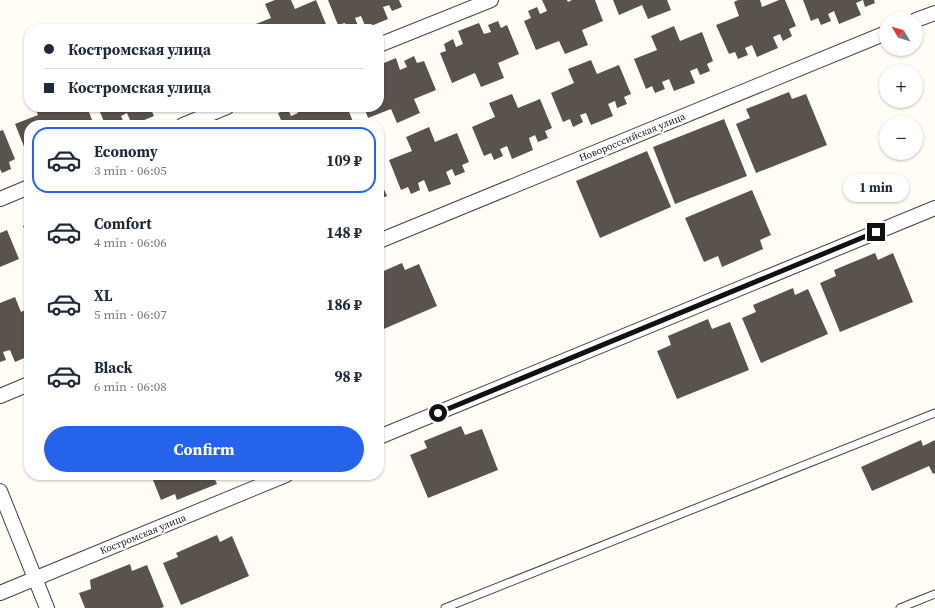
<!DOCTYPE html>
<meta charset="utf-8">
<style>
body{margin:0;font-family:"Source Serif 4",serif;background:#f2f2f3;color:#1f2937;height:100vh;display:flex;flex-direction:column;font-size:15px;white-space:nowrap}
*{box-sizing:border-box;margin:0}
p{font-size:13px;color:#747a83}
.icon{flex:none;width:22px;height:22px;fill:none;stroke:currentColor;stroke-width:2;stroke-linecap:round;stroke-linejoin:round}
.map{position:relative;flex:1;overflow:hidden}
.panel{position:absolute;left:24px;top:120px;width:360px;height:360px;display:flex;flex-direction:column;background:#fff;border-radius:16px;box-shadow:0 1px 3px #0004}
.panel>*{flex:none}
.banner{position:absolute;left:24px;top:24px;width:360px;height:88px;border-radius:16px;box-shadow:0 1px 3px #0004;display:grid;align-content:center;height:88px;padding:0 20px;background:#fff}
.needle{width:26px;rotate:308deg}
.buttons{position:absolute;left:879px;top:12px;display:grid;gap:8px}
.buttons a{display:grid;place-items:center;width:44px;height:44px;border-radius:50%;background:#fff;box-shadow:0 1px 3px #0004;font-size:20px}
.end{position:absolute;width:18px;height:18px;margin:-9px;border:5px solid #111;background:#fff;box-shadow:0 0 0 2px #fff}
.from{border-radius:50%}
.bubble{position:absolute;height:28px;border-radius:14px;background:#fff;box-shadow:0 1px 3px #0004;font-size:13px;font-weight:700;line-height:28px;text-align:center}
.banner b{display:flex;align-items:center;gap:14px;height:38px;font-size:15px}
.banner b+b{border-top:1px solid #e0e1e3}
.banner i{width:10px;height:10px;background:#1f2937}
ul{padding:7px 0 0;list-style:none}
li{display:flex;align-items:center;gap:12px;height:66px;margin:0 8px 6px;padding:0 12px;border:2px solid transparent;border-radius:16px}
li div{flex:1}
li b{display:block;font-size:15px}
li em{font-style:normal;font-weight:700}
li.on{border-color:#2563eb}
li>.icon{width:36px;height:36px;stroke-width:1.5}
.button{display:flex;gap:8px;margin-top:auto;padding:8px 20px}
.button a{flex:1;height:46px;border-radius:24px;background:#2563eb;color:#fff;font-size:16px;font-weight:700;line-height:46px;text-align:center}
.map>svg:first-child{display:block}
.building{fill:#5a524d}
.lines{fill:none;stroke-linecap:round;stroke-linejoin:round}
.lane-casing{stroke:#444;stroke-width:9}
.street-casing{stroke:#444;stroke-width:16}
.lane{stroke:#fff;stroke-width:7}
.street{stroke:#fff;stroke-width:14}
.route{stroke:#111;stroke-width:5}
.labels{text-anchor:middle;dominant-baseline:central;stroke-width:4;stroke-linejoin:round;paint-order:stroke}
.street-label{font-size:10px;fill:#111;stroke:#fff}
</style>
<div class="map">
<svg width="935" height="608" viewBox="0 0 935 608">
<rect width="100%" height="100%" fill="#fffdf5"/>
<path class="building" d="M275,0H291L295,9L316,0L328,29H249L248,27L271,18L265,4Z
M328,0H399L402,7L392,11L389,5L383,7L388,19L366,28L361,16L355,18L358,26L347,29L345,23L338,25Z
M542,0H567L568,2L572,0H595L603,21L582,30L588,45L565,54L559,41L536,50L524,21L531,18L528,11L537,7L540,14L547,11Z
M613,0H667L671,10L648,19L642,5L619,15Z
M738,0H760L762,7L779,0H785L796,26L789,29L792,36L783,41L780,34L773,37L778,48L757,57L752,45L745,48L748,55L738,59L735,52L729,54L716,25L739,16L734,2Z
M803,0H874L875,3L865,7L863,0L856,3L861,15L839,24L834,11L828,14L831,21L821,25L818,18L811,21Z
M498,21L501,28L507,25L519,54L498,63L504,78L481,87L475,73L452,83L440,53L446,51L444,44L453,39L456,47L463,44L458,31L479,23L484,34L491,32L488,25Z
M674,26L680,41L702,32L713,61L707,64L710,71L700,75L697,68L690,71L695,83L674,91L669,79L662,82L665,89L655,93L652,86L646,89L634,59L657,50L651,36Z
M414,56L417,63L424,61L436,90L414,99L420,113L397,123L391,109L368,118L364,107H379V65L396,58L400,70L407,67L404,61Z
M591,60L597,74L619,65L631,94L624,97L627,104L617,108L615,101L608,104L613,116L591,125L586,113L580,115L583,122L573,127L570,119L563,122L551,93L574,83L568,69Z
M789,92L792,99L806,94L827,145L756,173L736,124L750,118L746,109Z
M512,94L518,108L540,99L552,128L545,131L548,138L538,142L535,135L529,138L533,150L512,159L507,146L500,149L503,156L494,160L491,153L484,156L472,127L495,117L489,103Z
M35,107H87L94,125H29V153L27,154L15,124L38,115Z
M98,107H150L154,116L132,125L127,113L121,116L124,123L118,125H113L111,120L104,122Z
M295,107H347L354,124L351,125H276L275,123L281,120L278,113L288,109L291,116L298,113Z
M724,119L747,176L675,204L653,147Z
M429,127L435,142L457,133L469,162L462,165L465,172L455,176L452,169L446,172L451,184L429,192L424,180L418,183L420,190L411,194L408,187L401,190L389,160L412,151L406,137Z
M3,130L15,159L9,162L11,169L2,173L0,169V131Z
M647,151L671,207L600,238L576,181Z
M379,178L387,196L380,199L383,206L379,207Z
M752,190L771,235L760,240L763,249L722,267L718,256L704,262L685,218Z
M29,224V239L23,226Z
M7,230L19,259L0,267V233Z
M875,253L878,260L893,253L913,302L840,332L820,283L836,276L834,270Z
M402,263L405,270L419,264L437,306L379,331V273Z
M793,288L795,295L808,289L828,334L761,363L742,318L756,312L753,305Z
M15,297L21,312L29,308V356L15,362L10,350L3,352L6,360L0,362V303Z
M708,319L712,329L730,322L749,370L677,399L657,351L671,345L668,336Z
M461,426L465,435L482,429L498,470L428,498L410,455L427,448L424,441Z
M921,440L923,446L935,440V473L933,474L929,466L872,491L861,467Z
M151,475H213L217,484L177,500L175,494L161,500Z
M217,535L220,542L232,536L249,576L181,605L163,563L178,557L176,553Z
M130,564L132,571L147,565L164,607L161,608H85L79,593L91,589L90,580Z"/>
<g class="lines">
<defs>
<path id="lane" d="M445,608L935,413
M900,608L935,594"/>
<path id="street" d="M916,20L935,13
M379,45L491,0
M183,125L227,107
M0,199L29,187
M379,241L886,33
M0,396L29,384
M379,437L935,208
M0,491L47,608
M0,593L286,475"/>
</defs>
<use href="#lane" class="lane-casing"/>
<use href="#street" class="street-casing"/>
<use href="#lane" class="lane"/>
<use href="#street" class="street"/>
</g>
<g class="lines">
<path class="route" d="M438,413L876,232"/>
</g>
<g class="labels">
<g class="street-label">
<text transform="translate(632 137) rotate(-22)">Новоросссийская улица</text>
<text transform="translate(143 534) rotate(-22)">Костромская улица</text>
</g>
</g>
</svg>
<div class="buttons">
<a><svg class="needle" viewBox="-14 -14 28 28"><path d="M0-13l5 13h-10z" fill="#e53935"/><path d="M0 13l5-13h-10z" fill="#747a83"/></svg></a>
<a>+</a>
<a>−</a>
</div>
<i class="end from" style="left:438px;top:413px"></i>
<i class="end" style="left:876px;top:232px"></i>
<div class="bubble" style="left:843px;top:174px;width:66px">1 min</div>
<div class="banner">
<b><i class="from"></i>Костромская улица</b>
<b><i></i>Костромская улица</b>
</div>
<section class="panel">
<ul>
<li class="on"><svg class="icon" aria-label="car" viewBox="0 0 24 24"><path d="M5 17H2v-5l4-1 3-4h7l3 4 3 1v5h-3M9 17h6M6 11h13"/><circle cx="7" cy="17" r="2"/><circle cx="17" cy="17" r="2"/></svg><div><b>Economy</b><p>3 min · 06:05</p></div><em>109 ₽</em></li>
<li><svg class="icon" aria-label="car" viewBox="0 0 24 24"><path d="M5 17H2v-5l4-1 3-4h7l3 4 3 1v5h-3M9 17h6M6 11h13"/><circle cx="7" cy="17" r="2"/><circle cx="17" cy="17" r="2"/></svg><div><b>Comfort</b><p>4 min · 06:06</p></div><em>148 ₽</em></li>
<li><svg class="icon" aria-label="car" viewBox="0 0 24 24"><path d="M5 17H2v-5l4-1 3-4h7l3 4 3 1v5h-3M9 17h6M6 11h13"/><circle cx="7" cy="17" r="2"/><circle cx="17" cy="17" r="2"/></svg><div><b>XL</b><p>5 min · 06:07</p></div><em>186 ₽</em></li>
<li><svg class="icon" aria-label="car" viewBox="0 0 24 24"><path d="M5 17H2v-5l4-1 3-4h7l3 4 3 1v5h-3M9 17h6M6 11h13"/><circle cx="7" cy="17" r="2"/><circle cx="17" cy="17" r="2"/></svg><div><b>Black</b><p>6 min · 06:08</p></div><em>98 ₽</em></li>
</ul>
<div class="button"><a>Confirm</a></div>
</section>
</div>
